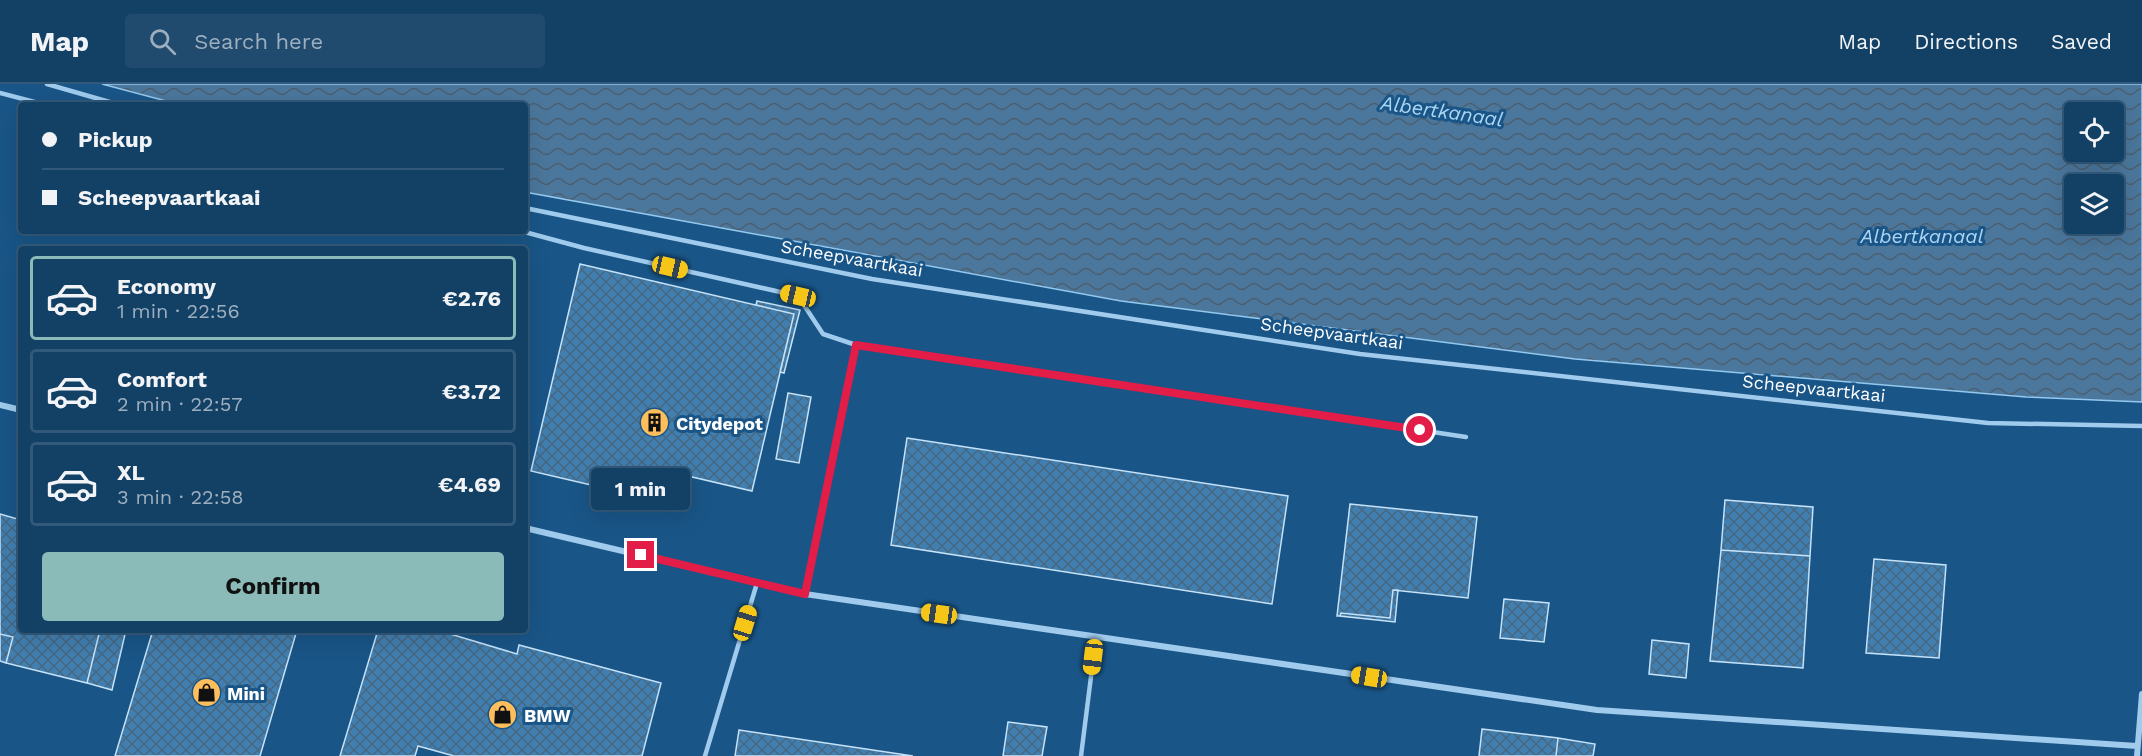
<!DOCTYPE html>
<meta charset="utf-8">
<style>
body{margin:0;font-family:"Work Sans",sans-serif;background:#204b6e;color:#f1f3f6;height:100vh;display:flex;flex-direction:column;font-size:22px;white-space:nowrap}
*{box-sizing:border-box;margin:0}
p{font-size:20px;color:#9dafbf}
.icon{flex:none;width:33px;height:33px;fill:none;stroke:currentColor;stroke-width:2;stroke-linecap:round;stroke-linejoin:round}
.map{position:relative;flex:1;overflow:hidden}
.details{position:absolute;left:18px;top:162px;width:510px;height:387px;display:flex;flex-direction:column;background:#134065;border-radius:6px;box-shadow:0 6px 24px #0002,0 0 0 2px #325979}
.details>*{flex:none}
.guide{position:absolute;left:18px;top:18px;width:510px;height:132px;border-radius:6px;box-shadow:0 6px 24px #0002,0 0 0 2px #325979;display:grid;align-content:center;height:132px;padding:0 24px;background:#134065}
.fabs{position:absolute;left:2064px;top:18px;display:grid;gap:12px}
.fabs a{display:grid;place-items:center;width:60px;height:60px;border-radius:6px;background:#134065;box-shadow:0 6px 24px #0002,0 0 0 2px #325979;font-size:30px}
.end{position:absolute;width:27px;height:27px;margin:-14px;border:8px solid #e11d48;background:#fff;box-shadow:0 0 0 3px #fff}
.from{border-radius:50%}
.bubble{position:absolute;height:42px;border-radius:6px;background:#134065;box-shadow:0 6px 24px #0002,0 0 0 2px #325979;font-size:20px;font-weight:700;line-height:42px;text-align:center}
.car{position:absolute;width:18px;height:36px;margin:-18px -9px;border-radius:8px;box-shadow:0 0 4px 2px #0007;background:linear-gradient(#f5c518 24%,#345 0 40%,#f5c518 0 76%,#345 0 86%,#f5c518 0)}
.guide b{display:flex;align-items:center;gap:21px;height:57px;font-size:22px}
.guide b+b{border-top:2px solid #325979}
.guide i{width:15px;height:15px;background:#f1f3f6}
ul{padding:10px 0 0;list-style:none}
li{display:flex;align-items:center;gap:18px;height:84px;margin:0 12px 9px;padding:0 12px;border:3px solid #325979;border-radius:6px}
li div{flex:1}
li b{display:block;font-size:22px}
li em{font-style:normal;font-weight:700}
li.active{border-color:#8bbbb9}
li>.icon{width:54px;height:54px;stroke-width:1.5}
.primary-button{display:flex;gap:12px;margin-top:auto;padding:12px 24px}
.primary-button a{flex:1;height:69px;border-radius:6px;background:#8bbbb9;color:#111;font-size:24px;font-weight:700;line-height:69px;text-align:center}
header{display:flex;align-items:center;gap:36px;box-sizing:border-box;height:84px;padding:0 30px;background:#134065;border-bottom:2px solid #325979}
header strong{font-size:28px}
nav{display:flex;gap:33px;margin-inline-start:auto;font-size:21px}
.search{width:420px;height:54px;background:#204b6e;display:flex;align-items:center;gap:15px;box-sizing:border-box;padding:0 21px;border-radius:6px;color:#9dafbf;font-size:22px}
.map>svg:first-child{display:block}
.water{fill:url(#water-waves);stroke:#93c8ef;stroke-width:1.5;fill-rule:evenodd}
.building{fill:url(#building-cross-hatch);stroke:#c5e2f9;stroke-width:1.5}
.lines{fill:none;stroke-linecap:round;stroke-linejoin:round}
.service{stroke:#a0cbed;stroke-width:4.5}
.minor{stroke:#a0cbed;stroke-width:6}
.route{stroke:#e11d48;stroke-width:8}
.labels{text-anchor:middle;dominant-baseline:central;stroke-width:6;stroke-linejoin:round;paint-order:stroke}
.street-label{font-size:18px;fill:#fff;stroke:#195587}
.poi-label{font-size:18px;font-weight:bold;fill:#fff;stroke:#195587;text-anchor:start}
.water-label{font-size:20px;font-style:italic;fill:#acd5f4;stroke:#195587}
</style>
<header>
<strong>Map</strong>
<div class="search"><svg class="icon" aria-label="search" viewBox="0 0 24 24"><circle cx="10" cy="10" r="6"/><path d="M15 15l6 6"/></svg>Search here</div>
<nav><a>Map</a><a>Directions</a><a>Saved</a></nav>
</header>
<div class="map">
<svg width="2142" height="672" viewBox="0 0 2142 672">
<defs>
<pattern id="water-waves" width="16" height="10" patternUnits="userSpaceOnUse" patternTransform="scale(1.5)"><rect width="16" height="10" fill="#4b779c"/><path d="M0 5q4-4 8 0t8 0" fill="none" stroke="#4c5f70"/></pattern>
<pattern id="building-cross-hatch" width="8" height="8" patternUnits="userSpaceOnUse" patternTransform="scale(1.5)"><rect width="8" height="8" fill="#417fb0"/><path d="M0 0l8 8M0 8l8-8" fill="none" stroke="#466883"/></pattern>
</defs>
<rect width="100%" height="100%" fill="#195587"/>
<path class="water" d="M102,0H2142V318L2026,313L1575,275L1121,217L525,108V21H181ZM2074,28H2114V68H2074ZM2074,100H2114V140H2074Z"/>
<path class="building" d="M580,180L794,230L752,407L658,385L651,415L531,387Z
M757,217L800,226L784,289L780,288L794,230L756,221Z
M788,309L811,313L799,379L776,375Z
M907,354L1288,412L1272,520L891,461Z
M1725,416L1813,423L1810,472L1721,466Z
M1350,420L1477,433L1468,514L1393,506L1390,534L1341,529L1340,532H1337Z
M0,430L21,436V546H100L87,599L6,579L13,553L0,550Z
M1721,466L1810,472L1803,584L1710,577Z
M1874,475L1946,481L1939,574L1866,569Z
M1393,506H1398L1395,538L1340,532L1341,529L1390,534Z
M1504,515L1549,519L1544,558L1500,554Z
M100,546H126L112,606L87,599Z
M153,546H297L260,672H115Z
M378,546H437L517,570L519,561L661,599L642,672H454L418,662L415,672H340Z
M0,550L13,553L6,579L0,577Z
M1652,556L1689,560L1686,594L1649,590Z
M1008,638L1047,643L1042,672H1003Z
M1482,645L1558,654L1556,672H1479Z
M739,646L913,672H735Z
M1558,654L1595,660L1593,672H1556Z"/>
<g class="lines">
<path class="service" d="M47,0L120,21
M0,9L46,21
M525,124L872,195L1360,270L1988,339L2142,342
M521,147L584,164L798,212L823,250L856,261L1466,353
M705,672L757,499
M1081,672L1096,553"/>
<path class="minor" d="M0,321L21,326
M525,444L805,510L1597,626L2137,662
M805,510L856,261
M2137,672L2142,610"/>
</g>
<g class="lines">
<path class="route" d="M641,471L805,510L856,261L1420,346"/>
</g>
<defs>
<symbol id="building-disc" viewBox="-11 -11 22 22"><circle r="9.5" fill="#ffbe5c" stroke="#195587"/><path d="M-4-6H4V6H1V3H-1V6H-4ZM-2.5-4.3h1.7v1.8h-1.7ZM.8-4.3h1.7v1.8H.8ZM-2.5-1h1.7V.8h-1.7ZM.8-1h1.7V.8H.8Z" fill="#111"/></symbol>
<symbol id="shop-disc" viewBox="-11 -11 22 22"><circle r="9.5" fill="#ffbe5c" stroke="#195587"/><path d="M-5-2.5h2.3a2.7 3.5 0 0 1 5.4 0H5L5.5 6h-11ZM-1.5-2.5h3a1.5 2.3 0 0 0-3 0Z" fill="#111"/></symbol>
</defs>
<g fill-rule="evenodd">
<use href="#building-disc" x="638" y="322" width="33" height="33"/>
<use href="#shop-disc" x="190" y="592" width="33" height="33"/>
<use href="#shop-disc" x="486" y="614" width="33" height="33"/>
</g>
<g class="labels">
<g class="street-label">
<text transform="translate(852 174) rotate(10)">Scheepvaartkaai</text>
<text transform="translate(1332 249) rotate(8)">Scheepvaartkaai</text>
<text transform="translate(1814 304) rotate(6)">Scheepvaartkaai</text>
</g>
<g class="poi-label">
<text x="676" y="339">Citydepot</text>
<text x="227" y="609">Mini</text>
<text x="524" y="631">BMW</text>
</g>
<g class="water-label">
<text transform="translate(1442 27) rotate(8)">Albertkanaal</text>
<text x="1922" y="152">Albertkanaal</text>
</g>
</g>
</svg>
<div class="fabs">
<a><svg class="icon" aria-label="locate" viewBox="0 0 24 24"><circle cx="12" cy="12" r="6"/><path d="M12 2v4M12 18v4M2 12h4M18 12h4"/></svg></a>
<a><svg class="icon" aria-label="layers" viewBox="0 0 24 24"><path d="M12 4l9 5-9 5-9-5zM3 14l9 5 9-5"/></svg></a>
</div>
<i class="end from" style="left:1420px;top:346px"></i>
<i class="end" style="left:641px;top:471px"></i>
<div class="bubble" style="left:591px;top:384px;width:99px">1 min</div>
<i class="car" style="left:670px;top:183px;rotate:103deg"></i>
<i class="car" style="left:798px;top:212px;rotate:283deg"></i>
<i class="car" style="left:939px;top:530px;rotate:278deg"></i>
<i class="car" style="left:745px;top:539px;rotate:17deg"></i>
<i class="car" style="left:1093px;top:573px;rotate:187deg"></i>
<i class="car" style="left:1369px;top:593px;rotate:279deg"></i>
<div class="guide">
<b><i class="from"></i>Pickup</b>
<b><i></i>Scheepvaartkaai</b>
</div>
<section class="details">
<ul>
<li class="active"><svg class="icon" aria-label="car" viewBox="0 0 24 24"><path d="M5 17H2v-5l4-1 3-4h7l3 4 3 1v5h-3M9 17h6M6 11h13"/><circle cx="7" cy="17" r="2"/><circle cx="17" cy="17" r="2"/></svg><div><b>Economy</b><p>1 min · 22:56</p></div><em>€2.76</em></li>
<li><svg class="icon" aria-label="car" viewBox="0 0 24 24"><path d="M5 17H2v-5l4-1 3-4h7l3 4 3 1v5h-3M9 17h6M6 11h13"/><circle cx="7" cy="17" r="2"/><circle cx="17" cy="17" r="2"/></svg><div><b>Comfort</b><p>2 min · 22:57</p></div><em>€3.72</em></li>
<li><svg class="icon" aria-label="car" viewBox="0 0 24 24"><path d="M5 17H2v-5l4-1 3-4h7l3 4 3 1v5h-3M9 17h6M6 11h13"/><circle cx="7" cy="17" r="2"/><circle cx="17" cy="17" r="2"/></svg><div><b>XL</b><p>3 min · 22:58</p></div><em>€4.69</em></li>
</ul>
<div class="primary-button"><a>Confirm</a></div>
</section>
</div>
